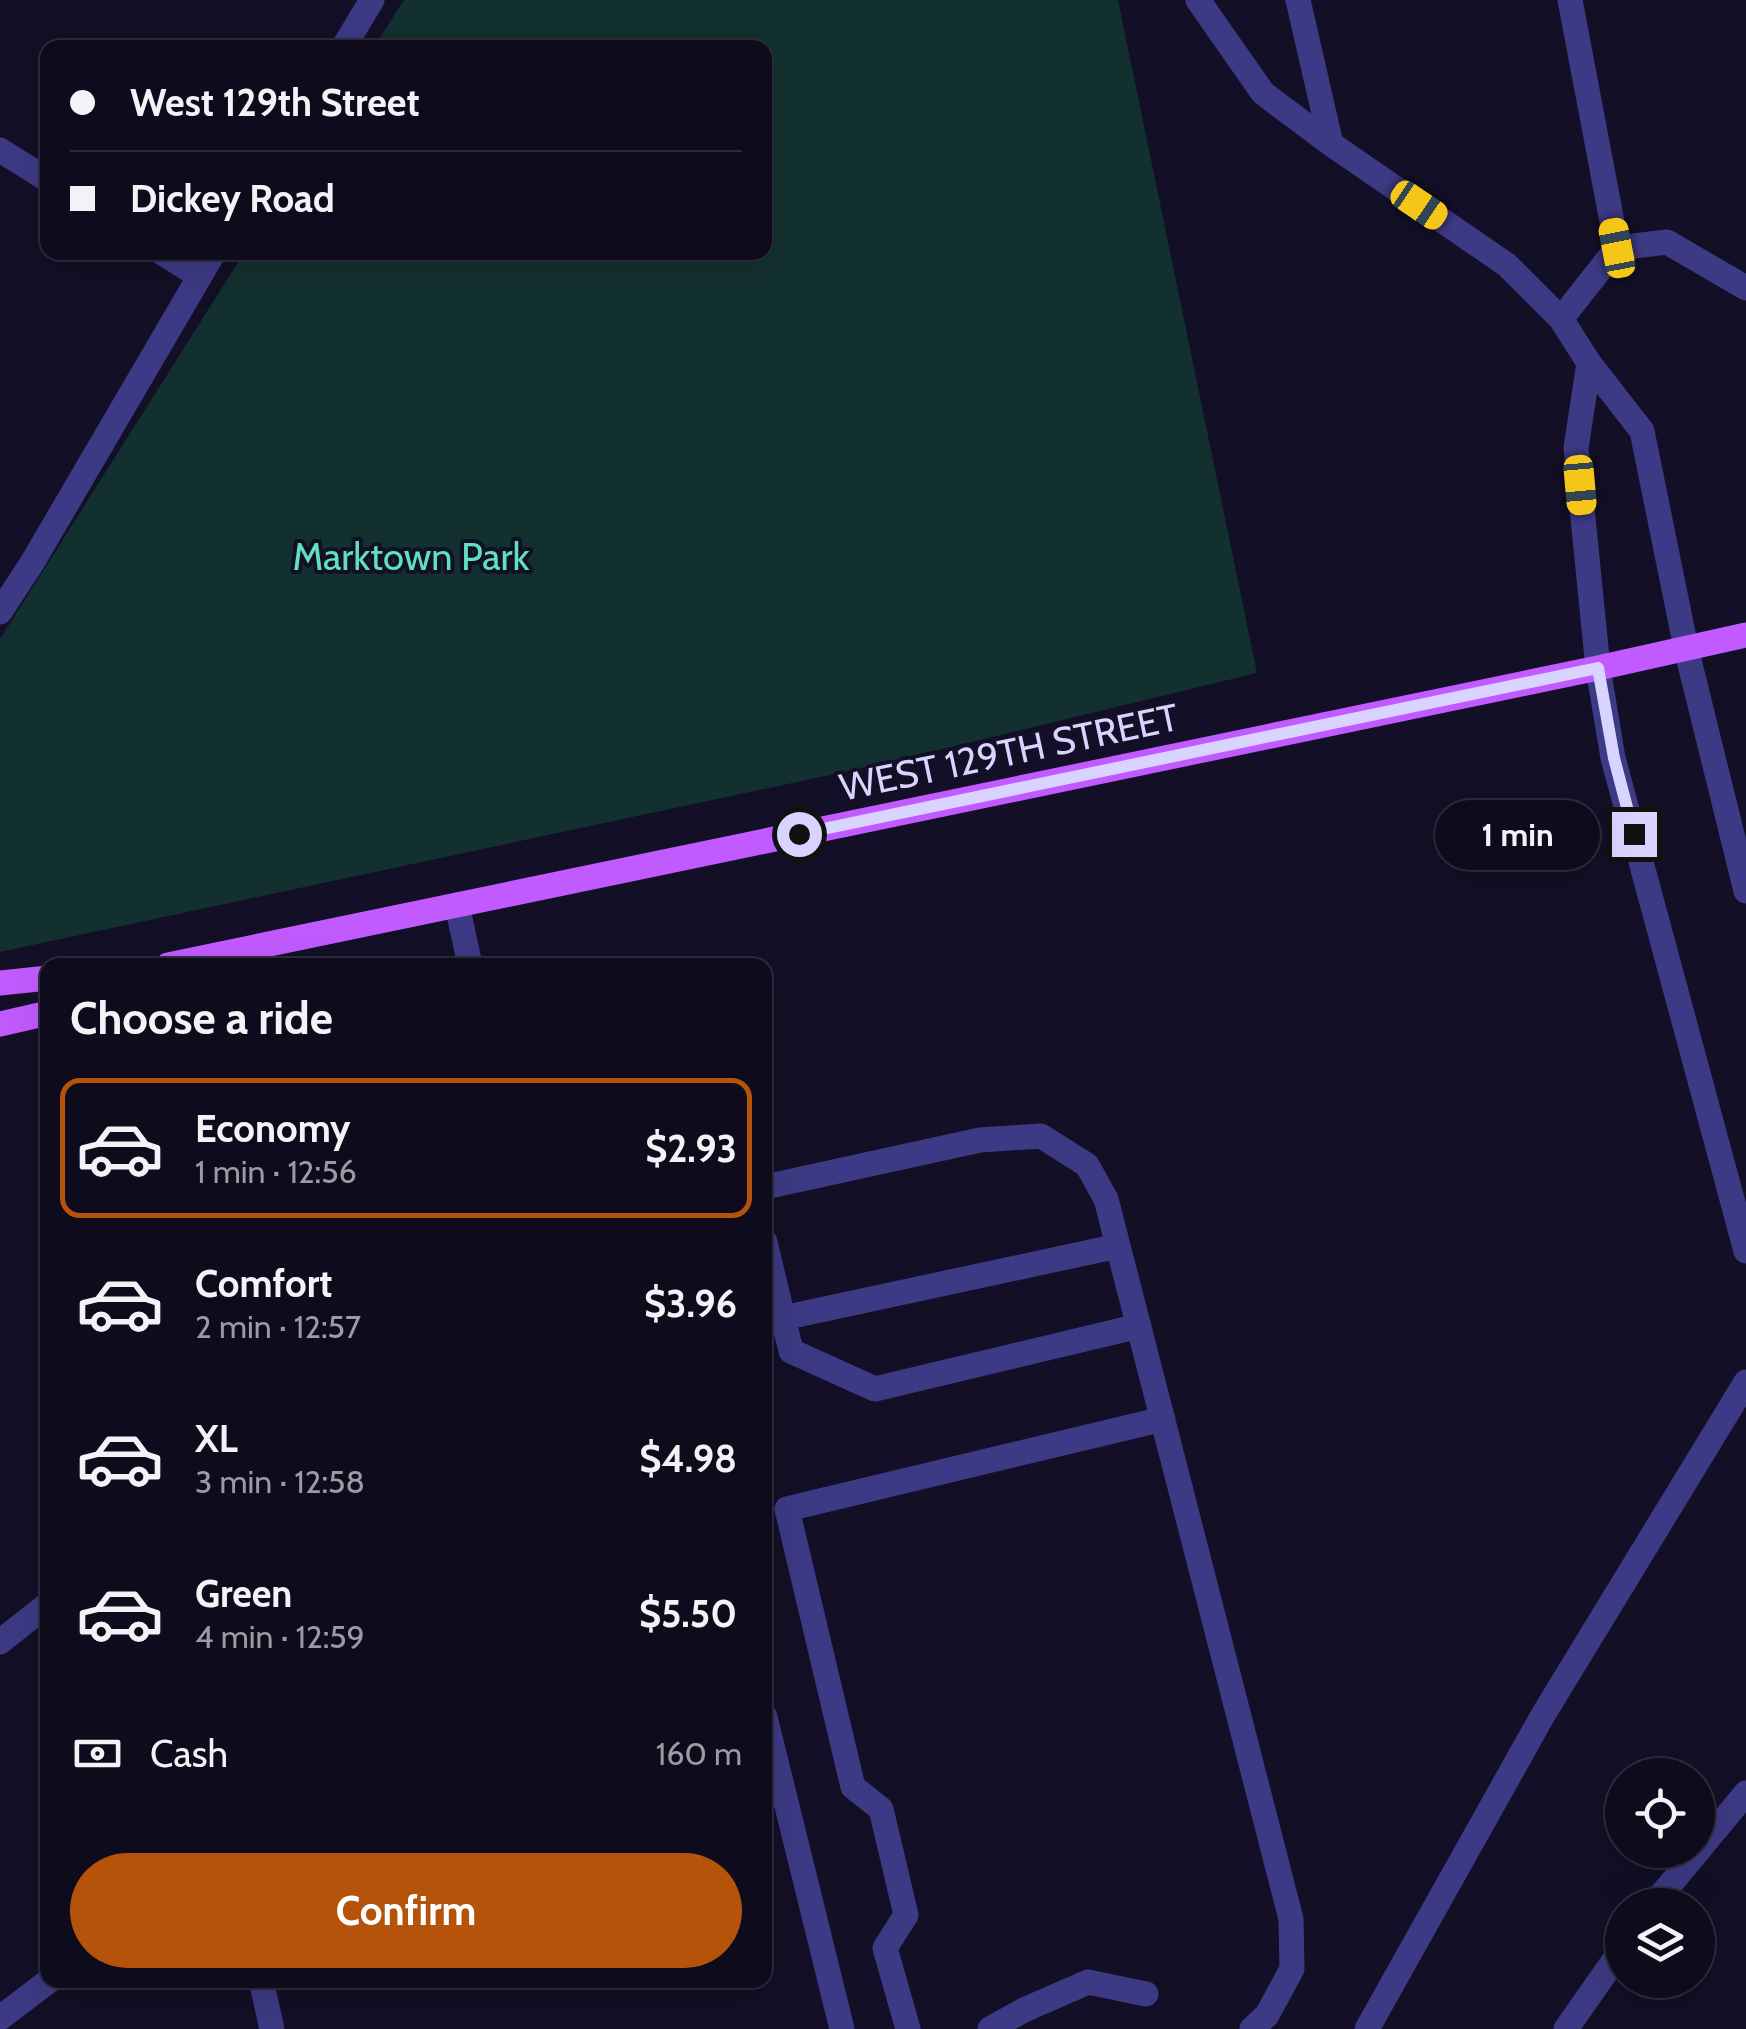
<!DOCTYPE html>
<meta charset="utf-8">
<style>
body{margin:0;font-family:Cabin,sans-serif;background:#1c1929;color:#f1f3f6;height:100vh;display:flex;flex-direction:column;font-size:38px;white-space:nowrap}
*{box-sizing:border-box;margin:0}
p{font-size:32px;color:#9b9ba3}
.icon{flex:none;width:55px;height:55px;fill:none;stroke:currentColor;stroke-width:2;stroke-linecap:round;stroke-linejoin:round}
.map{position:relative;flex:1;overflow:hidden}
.side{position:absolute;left:40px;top:958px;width:732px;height:1030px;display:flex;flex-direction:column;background:#0e0b1c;border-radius:20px;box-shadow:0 10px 40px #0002,0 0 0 2px #2e2b3b}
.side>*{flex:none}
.guide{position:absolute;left:40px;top:40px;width:732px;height:220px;border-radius:20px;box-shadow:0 10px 40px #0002,0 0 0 2px #2e2b3b;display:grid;align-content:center;height:220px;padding:0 30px;background:#0e0b1c}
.buttons{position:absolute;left:1605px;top:1758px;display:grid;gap:20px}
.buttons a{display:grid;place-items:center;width:110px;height:110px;border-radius:50%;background:#0e0b1c;box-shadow:0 10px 40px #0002,0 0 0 2px #2e2b3b;font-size:50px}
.end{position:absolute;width:45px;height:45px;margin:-22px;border:12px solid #d9d4ff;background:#111;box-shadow:0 0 0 5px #111}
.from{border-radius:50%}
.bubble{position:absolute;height:70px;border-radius:35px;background:#0e0b1c;box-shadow:0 10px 40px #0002,0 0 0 2px #2e2b3b;font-size:32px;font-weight:700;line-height:70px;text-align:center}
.car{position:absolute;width:30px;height:60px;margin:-30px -15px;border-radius:12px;box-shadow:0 0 8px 2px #0007;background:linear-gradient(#f5c518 24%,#345 0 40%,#f5c518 0 76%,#345 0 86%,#f5c518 0)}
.guide b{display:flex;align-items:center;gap:35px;height:95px;font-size:38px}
.guide b+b{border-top:2px solid #2e2b3b}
.guide i{width:25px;height:25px;background:#f1f3f6}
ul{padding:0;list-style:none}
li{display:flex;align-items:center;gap:30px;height:140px;margin:0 20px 15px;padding:0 10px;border:5px solid transparent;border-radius:20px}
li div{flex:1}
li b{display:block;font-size:38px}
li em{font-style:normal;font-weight:700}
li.active{border-color:#b45309}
li>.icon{width:90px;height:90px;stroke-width:1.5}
h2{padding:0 30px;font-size:45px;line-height:120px}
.pay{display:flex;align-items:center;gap:25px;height:110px;padding:0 30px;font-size:38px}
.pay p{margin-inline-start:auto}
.button{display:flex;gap:20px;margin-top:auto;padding:20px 30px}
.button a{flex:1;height:115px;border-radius:60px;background:#b45309;color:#fff;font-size:40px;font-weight:700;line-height:115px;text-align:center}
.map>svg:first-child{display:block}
.green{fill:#12302f}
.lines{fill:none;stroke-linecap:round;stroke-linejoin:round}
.minor{stroke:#3d3a85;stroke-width:25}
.major{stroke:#c25bff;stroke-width:25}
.route{stroke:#d9d4ff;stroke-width:12}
.labels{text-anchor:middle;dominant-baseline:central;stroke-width:8;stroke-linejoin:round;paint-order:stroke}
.park-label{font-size:38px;fill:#5fe0c0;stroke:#130f26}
.street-label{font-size:38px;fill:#d9d4ff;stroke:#130f26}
</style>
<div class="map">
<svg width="1746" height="2029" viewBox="0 0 1746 2029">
<rect width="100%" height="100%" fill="#130f26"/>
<path class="green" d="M404,0H1118L1257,673L881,764L0,952V639L244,253L765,252V48L374,47Z"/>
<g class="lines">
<path class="minor" d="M1198,0L1263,93L1331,144L1507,265L1561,319L1589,363L1642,431L1686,648L1746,891
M1298,0L1331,144
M343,48L372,0
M0,150L48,180
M1617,248L1667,242L1746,288
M161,252L199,276
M1561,319L1617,248L1570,0
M1589,363L1576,448L1598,668L1613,758L1746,1251
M0,612L32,563L214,252
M457,905L470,965
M765,1187L980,1140L1041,1136L1087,1165L1106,1199L1291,1919L1292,1969L1267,2015L1252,2029
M765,1242L791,1351L875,1389L1139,1326
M783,1318L1118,1246
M0,1642L48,1604
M765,1717L842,2029
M1653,1905L1746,1793
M261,1980L272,2029
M0,2018L50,1980
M908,2029L885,1948L906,1915L881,1809L853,1787L787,1509L1163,1419
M990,2029L1024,2010L1088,1982L1146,1994
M1367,2029L1543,1715L1746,1382
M1566,2029L1622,1949"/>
<path class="major" d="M168,965L1598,668L1746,635
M0,983L48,978
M0,1024L48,1013"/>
</g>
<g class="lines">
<path class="route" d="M799,834L1598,668L1614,758L1634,834"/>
</g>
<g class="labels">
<g class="park-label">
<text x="411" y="556">Marktown Park</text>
</g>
<g class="street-label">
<text transform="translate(1009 752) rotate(-12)">WEST 129TH STREET</text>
</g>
</g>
</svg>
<div class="buttons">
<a><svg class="icon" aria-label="locate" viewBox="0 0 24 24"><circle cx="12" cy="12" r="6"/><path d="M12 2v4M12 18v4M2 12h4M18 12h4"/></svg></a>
<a><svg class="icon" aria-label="layers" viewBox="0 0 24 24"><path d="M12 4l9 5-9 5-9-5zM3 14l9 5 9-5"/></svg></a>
</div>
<i class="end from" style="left:799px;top:834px"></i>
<i class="end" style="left:1634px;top:834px"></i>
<div class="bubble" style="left:1435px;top:800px;width:165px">1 min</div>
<i class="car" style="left:1419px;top:205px;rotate:124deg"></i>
<i class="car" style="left:1617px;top:248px;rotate:349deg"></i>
<i class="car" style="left:1580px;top:485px;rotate:175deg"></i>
<div class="guide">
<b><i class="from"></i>West 129th Street</b>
<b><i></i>Dickey Road</b>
</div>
<section class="side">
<h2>Choose a ride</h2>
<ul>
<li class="active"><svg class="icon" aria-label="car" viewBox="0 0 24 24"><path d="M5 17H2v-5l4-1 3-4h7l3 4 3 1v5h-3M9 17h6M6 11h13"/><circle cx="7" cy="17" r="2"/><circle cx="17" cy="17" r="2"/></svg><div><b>Economy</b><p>1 min · 12:56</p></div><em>$2.93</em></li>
<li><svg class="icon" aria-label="car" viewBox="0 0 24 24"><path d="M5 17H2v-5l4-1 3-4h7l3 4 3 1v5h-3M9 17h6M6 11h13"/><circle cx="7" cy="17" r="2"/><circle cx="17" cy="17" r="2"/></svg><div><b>Comfort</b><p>2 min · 12:57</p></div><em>$3.96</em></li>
<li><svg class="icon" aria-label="car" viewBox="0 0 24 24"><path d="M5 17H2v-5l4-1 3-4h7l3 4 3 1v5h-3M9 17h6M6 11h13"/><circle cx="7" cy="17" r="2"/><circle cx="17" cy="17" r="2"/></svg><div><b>XL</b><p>3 min · 12:58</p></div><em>$4.98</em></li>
<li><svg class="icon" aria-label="car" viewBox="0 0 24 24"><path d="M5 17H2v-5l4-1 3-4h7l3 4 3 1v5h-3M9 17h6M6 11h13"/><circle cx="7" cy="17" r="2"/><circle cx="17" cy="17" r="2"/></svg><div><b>Green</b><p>4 min · 12:59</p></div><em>$5.50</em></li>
</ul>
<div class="pay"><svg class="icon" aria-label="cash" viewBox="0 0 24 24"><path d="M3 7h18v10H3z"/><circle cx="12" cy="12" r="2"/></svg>Cash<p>160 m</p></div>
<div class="button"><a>Confirm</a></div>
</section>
</div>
